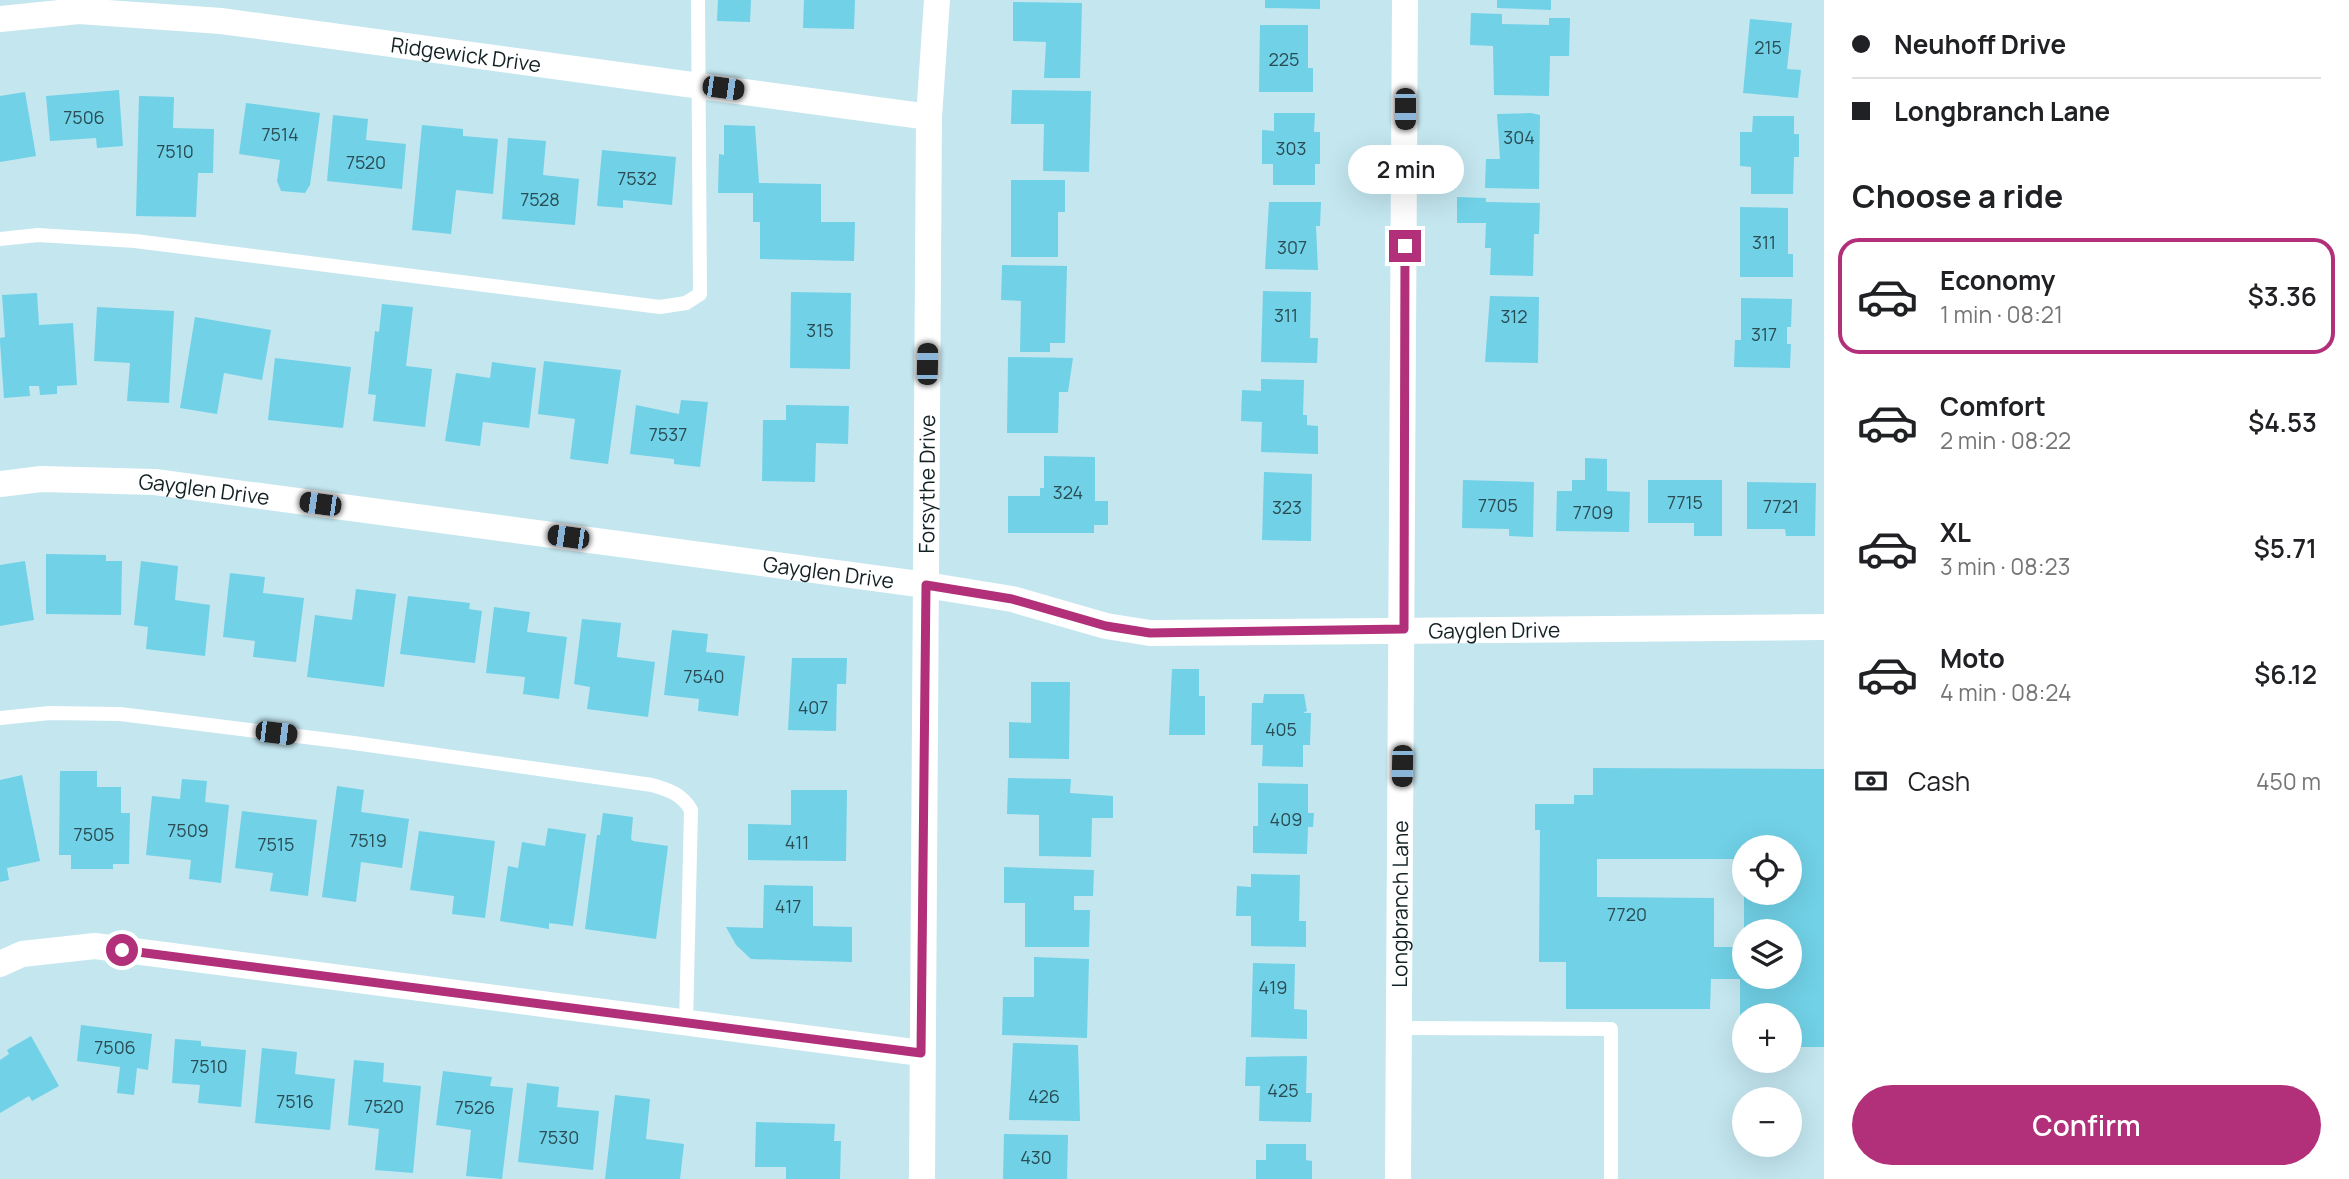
<!DOCTYPE html>
<meta charset="utf-8">
<style>
body{margin:0;font-family:Manrope,sans-serif;background:#f2f2f2;color:#202124;height:100vh;display:flex;flex-direction:column;font-size:26px;white-space:nowrap}
*{box-sizing:border-box;margin:0}
p{font-size:23px;color:#757577}
.icon{flex:none;width:38px;height:38px;fill:none;stroke:currentColor;stroke-width:2;stroke-linecap:round;stroke-linejoin:round}
.map{position:relative;flex:1;overflow:hidden}
.drawer{display:flex;flex-direction:column;background:#fff;width:525px}
.drawer>*{flex:none}
.banner{display:grid;align-content:center;height:154px;padding:0 28px;background:#fff}
.tools{position:absolute;left:1732px;top:835px;display:grid;gap:14px}
.tools a{display:grid;place-items:center;width:70px;height:70px;border-radius:50%;background:#fff;box-shadow:0 7px 28px #0002;font-size:35px}
.end{position:absolute;width:32px;height:32px;margin:-16px;border:9px solid #b2307a;background:#fff;box-shadow:0 0 0 4px #fff}
.from{border-radius:50%}
.bubble{position:absolute;height:49px;border-radius:24px;background:#fff;box-shadow:0 7px 28px #0002;font-size:23px;font-weight:600;line-height:49px;text-align:center}
.car{position:absolute;width:21px;height:42px;margin:-21px -10px;border-radius:9px;box-shadow:0 0 5px 2px #0007;background:linear-gradient(#222 24%,#8ab4d8 0 40%,#222 0 76%,#8ab4d8 0 86%,#222 0)}
.banner b{display:flex;align-items:center;gap:24px;height:66px;font-size:26px}
.banner b+b{border-top:2px solid #e0e0e0}
.banner i{width:18px;height:18px;background:#202124}
ul{padding:0;list-style:none}
li{display:flex;align-items:center;gap:21px;height:116px;margin:0 14px 10px;padding:0 14px;border:4px solid transparent;border-radius:21px}
li div{flex:1}
li b{display:block;font-size:26px}
li em{font-style:normal;font-weight:600}
li.active{border-color:#b2307a}
li>.icon{width:63px;height:63px;stroke-width:1.5}
h2{padding:0 28px;font-size:32px;line-height:84px}
.pay{display:flex;align-items:center;gap:18px;height:77px;padding:0 28px;font-size:26px}
.pay p{margin-inline-start:auto}
.action{display:flex;gap:14px;margin-top:auto;padding:14px 28px}
.action a{flex:1;height:80px;border-radius:42px;background:#b2307a;color:#fff;font-size:28px;font-weight:600;line-height:80px;text-align:center}
main{display:flex;flex:1;min-height:0}
.map>svg:first-child{display:block}
.building{fill:#71d1e7;fill-rule:evenodd}
.lines{fill:none;stroke-linecap:round;stroke-linejoin:round}
.lane{stroke:#fff;stroke-width:14}
.street{stroke:#fff;stroke-width:26}
.route{stroke:#b2307a;stroke-width:9}
.labels{text-anchor:middle;dominant-baseline:central;stroke-width:7;stroke-linejoin:round;paint-order:stroke}
.number-label{font-size:18px;fill:#2a4d55}
.street-label{font-size:21px;fill:#132124;stroke:#c3e6ef}
</style>
<main>
<div class="map">
<svg width="1824" height="1179" viewBox="0 0 1824 1179">
<rect width="100%" height="100%" fill="#c3e6ef"/>
<path class="building" d="M718,0H751L750,22L717,21Z
M804,0H855L854,29L803,28Z
M1265,0H1320V9L1265,8Z
M1497,0H1551V10L1497,8Z
M1013,2L1082,3L1080,78H1044L1046,42L1013,41Z
M1471,13L1502,14V24L1549,25V18H1570L1569,56H1550L1549,96L1494,95L1493,46L1470,45Z
M1750,19L1792,23L1787,69L1801,70L1798,98L1743,93Z
M1260,25H1308V68H1313V92H1259Z
M119,90L123,146L97,148L96,138L50,141L46,96Z
M1012,90L1091,91L1089,172L1043,171L1044,124H1011Z
M25,92L36,156L0,162V96Z
M139,96L174,97L173,128L214,129L213,173H198L196,217L136,216Z
M246,103L320,113L310,185L305,193L281,191L277,181L280,160L239,154Z
M1274,113H1315L1314,132H1320V164H1315V185H1273V164H1262V130L1274,131Z
M1531,113L1540,115L1539,189L1485,188L1486,159H1500L1497,114Z
M333,115L368,119L366,140L406,144L402,189L327,181Z
M1753,116H1794V134H1799V157H1794L1793,194H1751V167L1740,166V132H1752Z
M422,125L463,129V136L498,139L493,194L456,190L451,234L412,230Z
M724,125L755,126L759,183L821,184V222H855L854,261L760,259V222H753V193H718L719,154L724,155Z
M508,138L546,141L543,175L579,179L575,225L502,219Z
M602,150L676,157L672,205L623,200V208L597,206Z
M1011,180H1065V212H1058V257H1011Z
M1457,197L1486,198V202L1540,203L1539,234H1534L1533,276L1490,275L1491,248H1485L1486,223H1457Z
M1269,202H1321L1320,226H1316L1318,270L1265,269Z
M1740,207L1788,208V254H1793V277H1740Z
M1002,265L1067,266L1065,343H1050V352H1020L1021,301L1001,300Z
M1263,291L1311,292L1310,338H1318L1317,363L1261,362Z
M791,292L851,293L850,369L790,368Z
M37,293L39,325L73,323L77,385L57,386V394L40,395L39,386H29L30,396L4,398L0,342V338L5,337L2,295Z
M1490,296L1539,297L1538,363L1485,362Z
M1741,298L1792,299L1791,327H1787V344H1791L1790,368L1734,367L1735,340H1741Z
M382,304L413,307L406,366L432,369L425,427L373,421L376,395L368,394L375,331L379,332Z
M97,307L174,311L169,403L127,401L130,363L94,361Z
M195,317L271,330L262,380L224,373L217,414L180,408Z
M1008,357L1073,358L1068,392H1059L1058,433H1007Z
M275,358L351,367L343,428L268,420Z
M544,361L621,370L608,464L570,459L575,419L538,414Z
M492,362L536,368L529,428L483,422L480,446L445,441L456,373L490,378Z
M1261,379L1304,380L1303,415H1307V425L1318,426V454L1261,452L1262,422L1241,421L1242,390L1261,391Z
M681,400L708,402L700,467L674,464V459L630,454L636,405L679,414Z
M786,405L849,406L848,444L816,443L815,482L762,481L763,420H786Z
M1044,456L1095,457V501H1108V525H1094V533H1008V496H1040V488H1044Z
M1585,458L1607,459V491L1630,492L1629,532L1556,531L1557,491H1572V480H1585Z
M1264,472L1312,474L1311,541L1262,540Z
M1463,480L1534,482L1533,537L1509,536V529L1462,528Z
M1648,480H1722V536H1694V523H1648Z
M1747,482L1816,483L1815,536H1786L1785,529H1747Z
M46,554L106,555V561H122L121,615L46,614Z
M25,561L34,620L0,626V565Z
M141,561L178,566L175,600L210,605L205,656L146,649L148,627L134,625Z
M230,573L265,577L263,593L304,598L296,662L253,657L255,641L223,637Z
M356,589L396,594L384,687L307,677L315,615L352,620Z
M408,596L470,603L469,609L482,611L475,663L400,654Z
M494,607L530,612L527,632L567,637L559,699L523,694L525,677L486,673Z
M582,619L621,623L617,657L655,662L648,717L587,709L590,687L574,684Z
M672,630L708,634L706,652L745,656L738,716L698,711L699,699L664,695Z
M792,658H847L846,684H837L836,731L788,730Z
M1172,669H1199V696H1205V735H1169Z
M1031,682H1070L1069,759L1009,758V722L1031,723Z
M1264,694H1304L1307,711L1303,713H1311L1310,745H1303V767L1262,766L1263,745H1251L1252,703H1263Z
M1593,768L1824,769V1047H1790V1015H1745V1047H1740V979H1711L1710,1009H1566V962H1539L1540,830H1535V804H1574V795H1593ZM1745,847H1790V892H1744V931H1790V976H1745V947H1714V898L1597,897V859H1745Z
M60,771H97V787H121V813H130L129,864H113V869H71V855H59Z
M22,775L40,861L7,868L9,880L0,882V780Z
M1008,778L1071,779L1070,793L1113,796V818H1092L1091,857L1039,856V815L1007,814Z
M182,779L207,781L205,802L229,805L221,883L189,879L191,860L146,855L152,796L180,799Z
M1258,783L1308,784V813H1314L1313,827H1308L1307,854L1253,853V826H1258Z
M337,786L364,790L361,812L409,819L402,868L361,862L356,902L322,897Z
M791,790H847L846,861L748,860V824L791,825Z
M242,811L317,820L308,896L270,891L273,873L235,868Z
M603,813L633,817L631,839L633,841L668,846L656,939L585,929L597,835H600Z
M548,828L586,834L573,926L549,923V929L500,921L508,866L518,868L522,842L545,846Z
M419,831L495,841L485,918L452,914L454,896L410,890Z
M1004,867L1094,870L1093,896H1074V910H1090L1089,947H1025V903H1004Z
M1251,874L1300,875L1299,921H1306V947L1251,946V916H1236L1237,886L1251,887Z
M764,885L813,886V926L852,927V962L751,959L736,945L726,927L763,928Z
M1034,957L1089,959L1087,1038L1002,1035L1003,997H1034Z
M1253,963L1295,964L1294,1009L1307,1010V1039L1251,1037Z
M81,1025L152,1034L148,1070L137,1068L134,1095L117,1093L120,1067L77,1061Z
M31,1036L59,1086L32,1101L29,1096L0,1113V1060L9,1054L7,1050Z
M175,1039L201,1041V1046L246,1050L241,1107L198,1103L200,1085L172,1083Z
M1013,1043L1078,1045L1080,1121L1009,1120Z
M262,1048L297,1052L295,1074L335,1079L330,1130L255,1123Z
M1307,1056L1306,1093H1312L1311,1122L1259,1121L1260,1086H1245L1246,1057Z
M354,1060L384,1063L383,1082L421,1086L413,1173L375,1170L379,1129L348,1125Z
M443,1071L492,1077L490,1086L513,1088L502,1179L466,1176L471,1130L436,1125Z
M527,1083L559,1087L557,1107L599,1111L593,1170L518,1162Z
M615,1095L650,1099L646,1139L684,1144L680,1179H605Z
M756,1122L835,1124L834,1141H841L840,1179H786V1167H755Z
M1004,1134L1068,1135L1067,1179H1003Z
M1266,1144H1306V1160L1312,1161V1179H1256V1160H1266Z"/>
<g class="lines">
<path class="lane" d="M0,239L38,235L135,241L660,307L686,303L700,294L698,0
M0,718L50,713L120,714L354,743L652,785C669,790 682,794 691,810L686,1025
M1400,1028L1611,1029V1179"/>
<g class="street">
<path id="s1" d="M0,19L79,11L221,21L929,117"/>
<path id="s2" d="M0,484L41,479L155,482L926,585L1012,599L1106,626L1150,633L1824,627"/>
<path d="M0,964L22,954L95,946L921,1053"/>
<path id="s3" d="M922,1179L929,117L937,0"/>
<path id="s4" d="M1398,1179L1405,0"/>
</g>
</g>
<g class="lines">
<path class="route" d="M122,950L921,1053L926,585L1012,599L1106,626L1150,633L1404,629L1405,246"/>
</g>
<g class="labels">
<g class="number-label">
<text x="1768" y="47">215</text>
<text x="1284" y="59">225</text>
<text x="84" y="117">7506</text>
<text x="280" y="134">7514</text>
<text x="1519" y="137">304</text>
<text x="1291" y="148">303</text>
<text x="175" y="151">7510</text>
<text x="366" y="162">7520</text>
<text x="637" y="178">7532</text>
<text x="540" y="199">7528</text>
<text x="1764" y="242">311</text>
<text x="1292" y="247">307</text>
<text x="1286" y="315">311</text>
<text x="1514" y="316">312</text>
<text x="820" y="330">315</text>
<text x="1764" y="334">317</text>
<text x="668" y="434">7537</text>
<text x="1068" y="492">324</text>
<text x="1685" y="502">7715</text>
<text x="1498" y="505">7705</text>
<text x="1781" y="506">7721</text>
<text x="1287" y="507">323</text>
<text x="1593" y="512">7709</text>
<text x="704" y="676">7540</text>
<text x="813" y="707">407</text>
<text x="1281" y="729">405</text>
<text x="1286" y="819">409</text>
<text x="188" y="830">7509</text>
<text x="94" y="834">7505</text>
<text x="368" y="840">7519</text>
<text x="797" y="842">411</text>
<text x="276" y="844">7515</text>
<text x="788" y="906">417</text>
<text x="1627" y="914">7720</text>
<text x="1273" y="987">419</text>
<text x="115" y="1047">7506</text>
<text x="209" y="1066">7510</text>
<text x="1283" y="1090">425</text>
<text x="1044" y="1096">426</text>
<text x="295" y="1101">7516</text>
<text x="384" y="1106">7520</text>
<text x="475" y="1107">7526</text>
<text x="559" y="1137">7530</text>
<text x="1036" y="1157">430</text>
</g>
<g class="street-label">
<text stroke="none"><textPath href="#s1" startOffset="469">Ridgewick Drive</textPath></text>
<text stroke="none"><textPath href="#s3" startOffset="695">Forsythe Drive</textPath></text>
<text stroke="none"><textPath href="#s2" startOffset="205">Gayglen Drive</textPath></text>
<text stroke="none"><textPath href="#s2" startOffset="835">Gayglen Drive</textPath></text>
<text stroke="none"><textPath href="#s2" startOffset="1507">Gayglen Drive</textPath></text>
<text stroke="none"><textPath href="#s4" startOffset="275">Longbranch Lane</textPath></text>
</g>
</g>
</svg>
<div class="tools">
<a><svg class="icon" aria-label="locate" viewBox="0 0 24 24"><circle cx="12" cy="12" r="6"/><path d="M12 2v4M12 18v4M2 12h4M18 12h4"/></svg></a>
<a><svg class="icon" aria-label="layers" viewBox="0 0 24 24"><path d="M12 4l9 5-9 5-9-5zM3 14l9 5 9-5"/></svg></a>
<a>+</a>
<a>−</a>
</div>
<i class="end from" style="left:122px;top:950px"></i>
<i class="end" style="left:1405px;top:246px"></i>
<div class="bubble" style="left:1348px;top:145px;width:116px">2 min</div>
<i class="car" style="left:723px;top:88px;rotate:98deg"></i>
<i class="car" style="left:1405px;top:109px;rotate:180deg"></i>
<i class="car" style="left:927px;top:364px;rotate:1deg"></i>
<i class="car" style="left:320px;top:504px;rotate:278deg"></i>
<i class="car" style="left:568px;top:537px;rotate:278deg"></i>
<i class="car" style="left:276px;top:733px;rotate:97deg"></i>
<i class="car" style="left:1402px;top:766px;rotate:181deg"></i>
</div>
<section class="drawer">
<div class="banner">
<b><i class="from"></i>Neuhoff Drive</b>
<b><i></i>Longbranch Lane</b>
</div>
<h2>Choose a ride</h2>
<ul>
<li class="active"><svg class="icon" aria-label="car" viewBox="0 0 24 24"><path d="M5 17H2v-5l4-1 3-4h7l3 4 3 1v5h-3M9 17h6M6 11h13"/><circle cx="7" cy="17" r="2"/><circle cx="17" cy="17" r="2"/></svg><div><b>Economy</b><p>1 min · 08:21</p></div><em>$3.36</em></li>
<li><svg class="icon" aria-label="car" viewBox="0 0 24 24"><path d="M5 17H2v-5l4-1 3-4h7l3 4 3 1v5h-3M9 17h6M6 11h13"/><circle cx="7" cy="17" r="2"/><circle cx="17" cy="17" r="2"/></svg><div><b>Comfort</b><p>2 min · 08:22</p></div><em>$4.53</em></li>
<li><svg class="icon" aria-label="car" viewBox="0 0 24 24"><path d="M5 17H2v-5l4-1 3-4h7l3 4 3 1v5h-3M9 17h6M6 11h13"/><circle cx="7" cy="17" r="2"/><circle cx="17" cy="17" r="2"/></svg><div><b>XL</b><p>3 min · 08:23</p></div><em>$5.71</em></li>
<li><svg class="icon" aria-label="car" viewBox="0 0 24 24"><path d="M5 17H2v-5l4-1 3-4h7l3 4 3 1v5h-3M9 17h6M6 11h13"/><circle cx="7" cy="17" r="2"/><circle cx="17" cy="17" r="2"/></svg><div><b>Moto</b><p>4 min · 08:24</p></div><em>$6.12</em></li>
</ul>
<div class="pay"><svg class="icon" aria-label="cash" viewBox="0 0 24 24"><path d="M3 7h18v10H3z"/><circle cx="12" cy="12" r="2"/></svg>Cash<p>450 m</p></div>
<div class="action"><a>Confirm</a></div>
</section>
</main>
